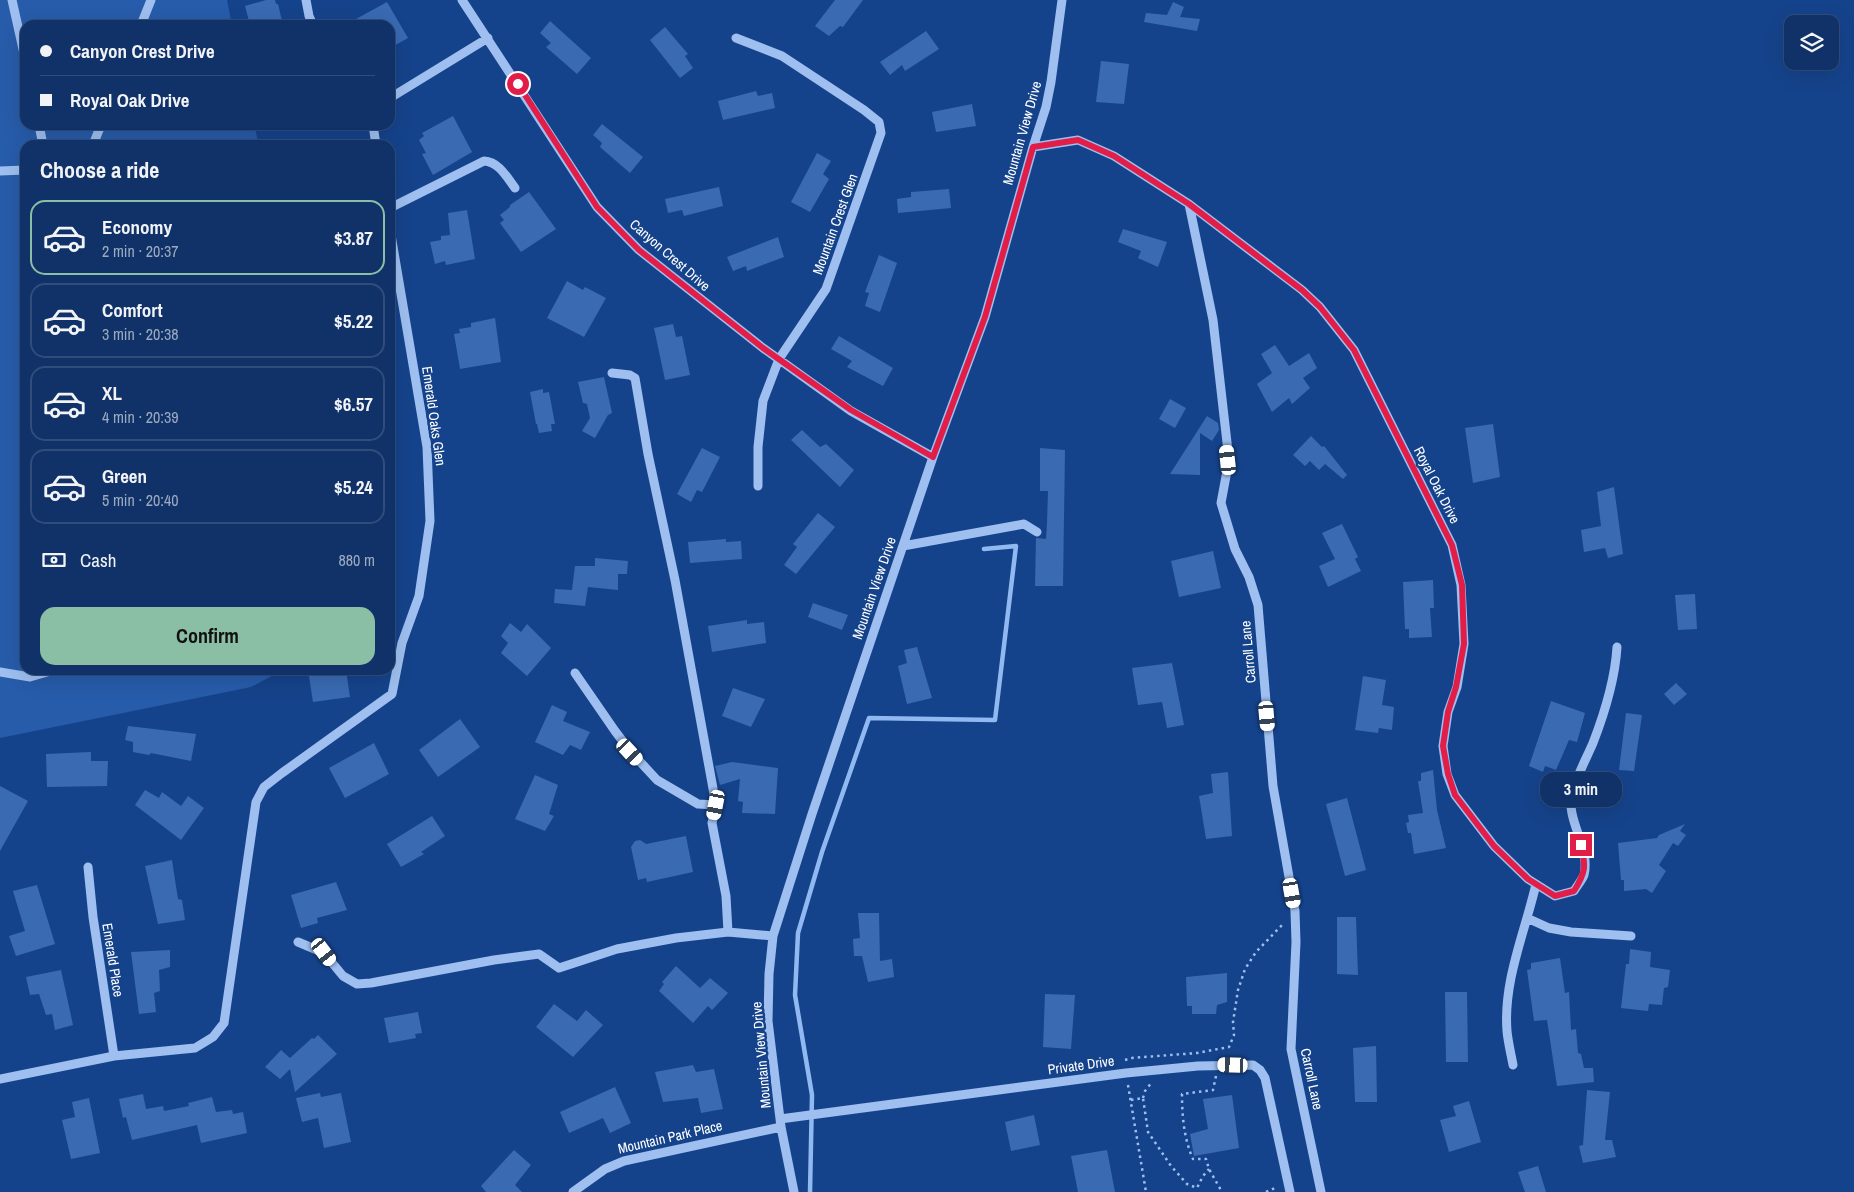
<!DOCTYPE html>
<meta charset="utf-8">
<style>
body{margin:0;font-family:"Archivo Narrow",sans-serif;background:#193a6e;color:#f1f3f6;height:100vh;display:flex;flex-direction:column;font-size:19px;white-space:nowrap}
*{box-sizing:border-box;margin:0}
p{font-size:16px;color:#9caac0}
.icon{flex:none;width:28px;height:28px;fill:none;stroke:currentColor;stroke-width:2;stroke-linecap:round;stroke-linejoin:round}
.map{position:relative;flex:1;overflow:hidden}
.panel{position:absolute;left:20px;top:140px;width:375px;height:535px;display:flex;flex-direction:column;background:#103268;border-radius:15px;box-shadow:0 5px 20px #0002,0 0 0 1px #304d7c}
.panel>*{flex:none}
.hud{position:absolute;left:20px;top:20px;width:375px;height:110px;border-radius:15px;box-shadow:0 5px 20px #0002,0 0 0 1px #304d7c;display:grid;align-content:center;height:110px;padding:0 20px;background:#103268}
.controls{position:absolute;left:1784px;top:15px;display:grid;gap:10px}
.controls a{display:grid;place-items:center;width:55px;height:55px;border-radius:10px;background:#103268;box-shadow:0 5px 20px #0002,0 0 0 1px #304d7c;font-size:25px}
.end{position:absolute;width:22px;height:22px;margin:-11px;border:6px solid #e11d48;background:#fff;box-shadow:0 0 0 2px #fff}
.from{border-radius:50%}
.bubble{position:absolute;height:35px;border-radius:15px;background:#103268;box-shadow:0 5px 20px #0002,0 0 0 1px #304d7c;font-size:16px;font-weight:800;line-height:35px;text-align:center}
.car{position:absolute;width:15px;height:30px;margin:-15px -8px;border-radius:6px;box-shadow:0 0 4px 1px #0007;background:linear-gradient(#fff 24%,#345 0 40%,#fff 0 76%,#345 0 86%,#fff 0)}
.hud b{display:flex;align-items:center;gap:18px;height:48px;font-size:19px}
.hud b+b{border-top:1px solid #304d7c}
.hud i{width:12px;height:12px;background:#f1f3f6}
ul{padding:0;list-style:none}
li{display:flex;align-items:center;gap:15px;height:75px;margin:0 10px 8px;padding:0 10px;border:2px solid #304d7c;border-radius:15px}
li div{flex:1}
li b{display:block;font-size:19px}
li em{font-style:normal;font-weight:800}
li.on{border-color:#8abfa5}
li>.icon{width:45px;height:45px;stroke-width:1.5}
h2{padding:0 20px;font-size:22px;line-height:60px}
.pay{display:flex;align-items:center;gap:12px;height:55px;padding:0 20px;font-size:19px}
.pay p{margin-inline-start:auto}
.button{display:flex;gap:10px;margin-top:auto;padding:10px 20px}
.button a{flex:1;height:58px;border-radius:15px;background:#8abfa5;color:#111;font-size:20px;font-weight:800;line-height:58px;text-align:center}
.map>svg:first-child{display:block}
.green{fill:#275caa}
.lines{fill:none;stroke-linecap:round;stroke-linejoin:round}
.stream{stroke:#90b9f2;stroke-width:4.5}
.building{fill:#396ab2}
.path{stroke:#9ebfef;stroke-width:2.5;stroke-dasharray:2.5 4;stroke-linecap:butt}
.minor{stroke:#9ebfef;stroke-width:9}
.route{stroke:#e11d48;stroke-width:6}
.labels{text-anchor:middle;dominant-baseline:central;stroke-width:5;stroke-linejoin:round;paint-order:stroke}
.street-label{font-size:14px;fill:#fff;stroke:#15438b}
</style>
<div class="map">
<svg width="1854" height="1192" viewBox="0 0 1854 1192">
<rect width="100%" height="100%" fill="#15438b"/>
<path class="green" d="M0,0H227L232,25H25V125H254L259,145H25V670H283L251,687L0,738Z"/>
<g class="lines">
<path class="stream" d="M810,1192L812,1095L795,995L798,933L822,852L869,718L995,720L1016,546L984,549"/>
</g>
<path class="building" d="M266,0H275L276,4H278L283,25H250L245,6Z
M835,0H863L843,27L840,26L829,36L815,26Z
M387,2L408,38L390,48V25H345Z
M1173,2L1184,7L1180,17L1200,19L1197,31L1144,22L1146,13L1167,15Z
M550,21L591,58L577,74L546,47L551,43L540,33Z
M665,27L688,54L685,56L693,68L680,78L650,40Z
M926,31L939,49L905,71L902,65L890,75L880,62Z
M1101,61L1129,64L1124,104L1096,102Z
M756,91L758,96L772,93L775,108L723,120L718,101Z
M972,104L976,126L936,132L932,112Z
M453,116L472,152L433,175L422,154L426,153L419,140L424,136L422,133Z
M602,124L643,157L630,173L600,147L602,143L593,135Z
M817,153L831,161L823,174L829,179L810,212L791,202Z
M719,187L723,206L684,216L682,210L668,213L665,199Z
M949,189L951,208L898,213L897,199L911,197V192Z
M529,192L556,229L521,252L500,223L504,220L500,215L510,207V205Z
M467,210L475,259L446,265L445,261L435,264L430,242L441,240V236L450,235L448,213Z
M1123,229L1167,242L1158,267L1138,258L1141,251L1118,242Z
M778,237L784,257L747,271L746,266L733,271L727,257Z
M879,255L897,263L880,312L865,306L869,293L865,292Z
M567,281L583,290L585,287L606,298L584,337L547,318Z
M495,318L501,362L460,369L454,334L460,333L459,329L471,327V323Z
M673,324L676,337L682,336L690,375L665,380L654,328Z
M839,336L893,368L883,386L847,367L852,361L831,349Z
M1275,345L1289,366L1309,353L1317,368L1303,378L1310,388L1292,404L1289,398L1272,412L1257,384L1272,373L1261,354Z
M604,377L612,413L608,415L595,438L582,431L590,418L587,404L583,403L578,382Z
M543,389V393L549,392L555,424H551L552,431L539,433L537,424H536L530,392Z
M1170,399L1186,408L1175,428L1159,419Z
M1207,416L1218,423L1219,430L1212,441L1200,433V475L1170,474Z
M1493,424L1500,477L1473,483L1465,428Z
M802,430L820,447L826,444L854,470L840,487L791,440Z
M1311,436L1322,447L1324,446L1347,475L1343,479L1325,464L1319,470L1310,461L1305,466L1293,455Z
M702,448L720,457L702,492L697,490L691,502L677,494Z
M1040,448L1065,450L1063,586H1035L1036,538L1046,539L1047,523L1048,491H1040Z
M1614,487L1623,554L1608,558L1605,548L1584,552L1581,530L1601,526L1597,492Z
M818,513L835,527L796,574L784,565L797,547L793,544Z
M1342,524L1358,557L1355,559L1361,571L1328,587L1319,566L1335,559L1322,533Z
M726,539V542L741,541L742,559L690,563L688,542Z
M1213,551L1221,588L1179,597L1171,561Z
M595,558L628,561L627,574H618V590L588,587L585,606L554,603L555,589L572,590L575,566H595Z
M1433,580L1434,608H1430L1432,637L1409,638V629H1405L1403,582Z
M1695,594L1697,629L1678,630L1675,595Z
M813,603L848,615L842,630L808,617Z
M747,620V624L764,622L766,643L712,652L708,626Z
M510,623L521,632L527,624L551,648L527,676L501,653L508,643L501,636Z
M917,647L932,698L907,704L898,666L907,663L904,650Z
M1172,663L1184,725L1167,728L1162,702L1138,705L1132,668Z
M308,670H346L350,697L313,702Z
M1363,676L1386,680L1382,705L1394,707L1392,730L1379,728L1378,733L1355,730Z
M1676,683L1687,694L1674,705L1664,694Z
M733,688L765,699L751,727L722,716Z
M1551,701L1585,713L1577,742L1569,740L1556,770L1545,766L1543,772L1529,766Z
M552,705L567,712L563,721L590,732L581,750L570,745L563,755L535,742Z
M1626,713L1642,715L1634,771L1619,770Z
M460,719L480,747L438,777L419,750Z
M128,726L196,734L191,761L151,753L149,755L133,752V742L125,740Z
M374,743L389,774L345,798L329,768Z
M91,752V761H108L107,786L47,787L46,754Z
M732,762L778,768L775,814L742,813L743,802L738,801L740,779L720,785L715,766Z
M1433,770L1437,810L1446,848L1414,854L1411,833H1408L1406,823L1409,822L1408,815L1423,813L1418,781H1421V773Z
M1228,772L1232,836L1206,839L1199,796L1213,793L1211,774Z
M535,775L558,785L549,814L554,816L545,831L515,819Z
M0,786L28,801L0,851Z
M145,790L159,798L162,792L181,806L188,796L204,808L181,840L135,805Z
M1347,798L1366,870L1345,876L1326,804Z
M432,816L445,836L421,852L424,854L401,867L387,844Z
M1685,824L1680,831L1686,835L1678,846L1673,843L1659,865L1666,871L1652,893L1646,889L1624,891V880H1621L1618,843L1657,838L1659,835Z
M686,836L693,872L647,882L646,878L638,880L631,847L635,841L640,840L646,844Z
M172,860L178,899L182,900L185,920L158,924L145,866Z
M336,882L347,910L317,918L318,923L301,928L291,895Z
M37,885L55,944L16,956L9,936L25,931L13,891Z
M858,913H879L880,961L892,959L894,977L868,982L862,956H854L853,939L860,938Z
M1337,917H1356L1358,975L1337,974Z
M1630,949L1651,952L1650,967L1670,970L1668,987L1664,988L1662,1005L1649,1004L1648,1011L1621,1008L1626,964H1629Z
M170,950V967L159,970L160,991L154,993L156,1012L139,1014L131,952Z
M1560,958L1565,993L1569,992L1571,1030L1576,1029L1578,1053L1581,1054L1584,1068H1593L1594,1082L1557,1086L1547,1020L1534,1021L1527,970L1531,969V963Z
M676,966L700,988L710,978L728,993L712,1010L708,1006L693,1023L659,991L664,984L662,982Z
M61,970L73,1025L55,1030L52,1014L46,1015L39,994L30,995L26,977Z
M1227,973V1002L1217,1005L1216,1014H1192V1006H1187L1186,977Z
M1445,992H1467L1468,1062H1446Z
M1045,994L1075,995L1071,1049L1043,1047Z
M554,1004L577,1021L586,1010L603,1025L573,1057L536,1027Z
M418,1012L422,1033L415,1034L416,1038L389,1043L384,1018Z
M318,1035L337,1054L295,1092L290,1069L280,1079L265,1067L281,1050L290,1058L312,1038L314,1039Z
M1376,1046L1377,1102H1355L1353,1048Z
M693,1065L696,1072L714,1069L723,1109L701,1113L698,1098L663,1102L655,1072Z
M615,1087L631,1123L610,1133L603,1118L569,1133L560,1112Z
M1587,1090L1610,1092L1605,1140H1612L1616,1157L1583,1163L1579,1146L1583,1145Z
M320,1093L321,1097L341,1093L351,1142L324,1148L318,1118L302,1122L296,1098Z
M143,1094L146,1109L163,1106L164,1111L189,1106L188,1103L212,1097L216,1112L232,1110L233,1114L243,1112L247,1133L201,1143L197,1125L132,1140L126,1117L123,1118L119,1099Z
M1232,1095L1239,1148L1194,1156L1190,1134L1208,1129L1203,1099Z
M89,1098L100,1153L71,1159L62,1120L75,1117L72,1102Z
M1469,1101L1481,1142L1449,1152L1440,1120L1456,1116L1453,1106Z
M1034,1115L1040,1145L1011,1151L1005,1122Z
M514,1150L531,1165L515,1185L522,1192H486L481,1186Z
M1107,1150L1115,1192H1078L1071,1156Z
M1538,1166L1546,1192H1525L1518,1172Z"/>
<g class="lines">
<path class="path" d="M1125,1060L1132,1058L1197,1053L1229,1047L1234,1035L1233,1022L1238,990L1245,969L1256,952L1283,924
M1216,1076L1213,1090L1182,1094C1182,1116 1184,1139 1193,1159H1206L1209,1169L1222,1192
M1128,1085L1146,1192
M1143,1098L1145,1091L1152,1082
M1131,1100L1143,1098L1148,1132L1171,1166L1187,1184L1197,1188L1203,1176L1209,1169
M1266,1192L1277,1187"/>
<path class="minor" d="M12,0L25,58
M306,0L309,16L313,25
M462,0L597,207L639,250L763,348L851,411L933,457
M141,25L151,0
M736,38L782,56L864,110L879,122L881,133L826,289L779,359L763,401L758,447V486
M390,98L488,38
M39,125L43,145
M373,125L376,145
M93,145L101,125
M1033,147L1078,140L1114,156L1189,204L1302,290L1320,307L1354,350L1452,545L1461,585L1464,644L1457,687L1448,712L1443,746L1447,774L1455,795L1494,846L1528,879L1555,896L1574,891C1577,886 1582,880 1584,875C1591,847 1565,820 1572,792C1577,776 1586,759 1593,743C1605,712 1615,680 1617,647
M0,171L25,170
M1189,204L1213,320L1229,460L1221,503L1235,549L1249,577L1258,605L1273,786L1295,911L1296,942L1291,1049L1321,1192
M390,208L484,161C499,162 506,176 515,188
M612,373L630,375L635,378L648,454L675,580L716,805L712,823L726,896L728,932
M903,546L1024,524L1037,532
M0,672L30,677L54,670
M575,673L615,731L631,752L657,780L698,804L716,805
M88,867L93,917L114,1056
M1527,918L1549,928L1571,932L1631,936
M298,942L324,953L343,976L357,984L371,983L494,960L539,954L559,968L617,949L676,938L728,932L773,936
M1513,1065C1511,1054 1508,1042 1507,1031C1503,981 1525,932 1536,884
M0,1079L114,1056L195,1048L213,1037L224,1023L256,802L264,787L282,773L392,694L402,643L419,596L430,521L427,447L390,229
M780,1119L1126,1073L1198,1066L1253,1065L1260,1070L1265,1078L1290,1192
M573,1192L605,1169L624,1161L781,1127
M794,1192L781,1127L768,1021L769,974L773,936L812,814L933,457L985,317L1033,147L1046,107L1051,82L1062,0"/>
</g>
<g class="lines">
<path class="route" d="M518,84L597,207L639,250L763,348L851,410L933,457L985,317L1033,147L1078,140L1114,156L1189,204L1302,290L1320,307L1354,350L1452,545L1462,585L1464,644L1456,687L1448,712L1443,746L1448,774L1455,795L1494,846L1528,879L1555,896L1574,891C1586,872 1586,866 1581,845"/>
</g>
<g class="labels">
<g class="street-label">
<text transform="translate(1022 133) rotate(-74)">Mountain View Drive</text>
<text transform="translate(835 224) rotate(-70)">Mountain Crest Glen</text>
<text transform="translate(670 255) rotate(41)">Canyon Crest Drive</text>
<text transform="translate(434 416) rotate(82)">Emerald Oaks Glen</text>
<text transform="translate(1437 485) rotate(63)">Royal Oak Drive</text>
<text transform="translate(874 588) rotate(-71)">Mountain View Drive</text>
<text transform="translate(1248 652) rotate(-95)">Carroll Lane</text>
<text transform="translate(113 960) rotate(81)">Emerald Place</text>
<text transform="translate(761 1055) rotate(-95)">Mountain View Drive</text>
<text transform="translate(1081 1065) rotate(-8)">Private Drive</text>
<text transform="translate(1312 1079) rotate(78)">Carroll Lane</text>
<text transform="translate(670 1137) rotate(-13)">Mountain Park Place</text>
</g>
</g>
</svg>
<div class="controls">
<a><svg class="icon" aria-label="layers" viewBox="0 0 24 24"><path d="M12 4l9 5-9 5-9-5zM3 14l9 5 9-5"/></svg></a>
</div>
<i class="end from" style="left:518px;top:84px"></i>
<i class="end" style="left:1581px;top:845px"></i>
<div class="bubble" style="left:1540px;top:772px;width:82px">3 min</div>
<i class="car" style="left:1228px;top:460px;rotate:354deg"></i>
<i class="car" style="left:1267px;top:716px;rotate:175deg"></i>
<i class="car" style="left:630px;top:752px;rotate:137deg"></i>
<i class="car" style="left:716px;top:805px;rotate:191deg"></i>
<i class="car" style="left:1292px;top:893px;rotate:170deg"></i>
<i class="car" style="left:324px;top:952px;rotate:143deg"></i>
<i class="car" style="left:1233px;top:1065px;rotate:272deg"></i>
<div class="hud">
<b><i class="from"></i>Canyon Crest Drive</b>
<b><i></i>Royal Oak Drive</b>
</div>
<section class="panel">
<h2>Choose a ride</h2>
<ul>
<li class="on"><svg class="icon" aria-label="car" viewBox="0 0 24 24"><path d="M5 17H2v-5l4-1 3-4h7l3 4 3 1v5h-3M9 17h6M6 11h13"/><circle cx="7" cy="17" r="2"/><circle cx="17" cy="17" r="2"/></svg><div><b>Economy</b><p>2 min · 20:37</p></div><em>$3.87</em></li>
<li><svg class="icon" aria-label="car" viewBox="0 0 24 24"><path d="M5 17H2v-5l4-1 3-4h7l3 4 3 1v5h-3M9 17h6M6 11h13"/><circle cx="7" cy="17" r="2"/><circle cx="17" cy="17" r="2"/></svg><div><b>Comfort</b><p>3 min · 20:38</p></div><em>$5.22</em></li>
<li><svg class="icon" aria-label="car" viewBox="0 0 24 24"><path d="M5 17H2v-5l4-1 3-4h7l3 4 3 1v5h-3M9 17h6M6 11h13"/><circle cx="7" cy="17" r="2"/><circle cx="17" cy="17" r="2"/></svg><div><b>XL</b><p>4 min · 20:39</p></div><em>$6.57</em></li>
<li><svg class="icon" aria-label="car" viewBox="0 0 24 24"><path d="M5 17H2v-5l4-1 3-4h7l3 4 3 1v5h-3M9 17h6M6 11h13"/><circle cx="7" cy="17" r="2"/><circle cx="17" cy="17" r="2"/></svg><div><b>Green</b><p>5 min · 20:40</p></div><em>$5.24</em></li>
</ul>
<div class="pay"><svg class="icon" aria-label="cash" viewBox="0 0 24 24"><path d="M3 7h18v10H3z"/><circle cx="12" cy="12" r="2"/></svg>Cash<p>880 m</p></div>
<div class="button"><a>Confirm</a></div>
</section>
</div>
